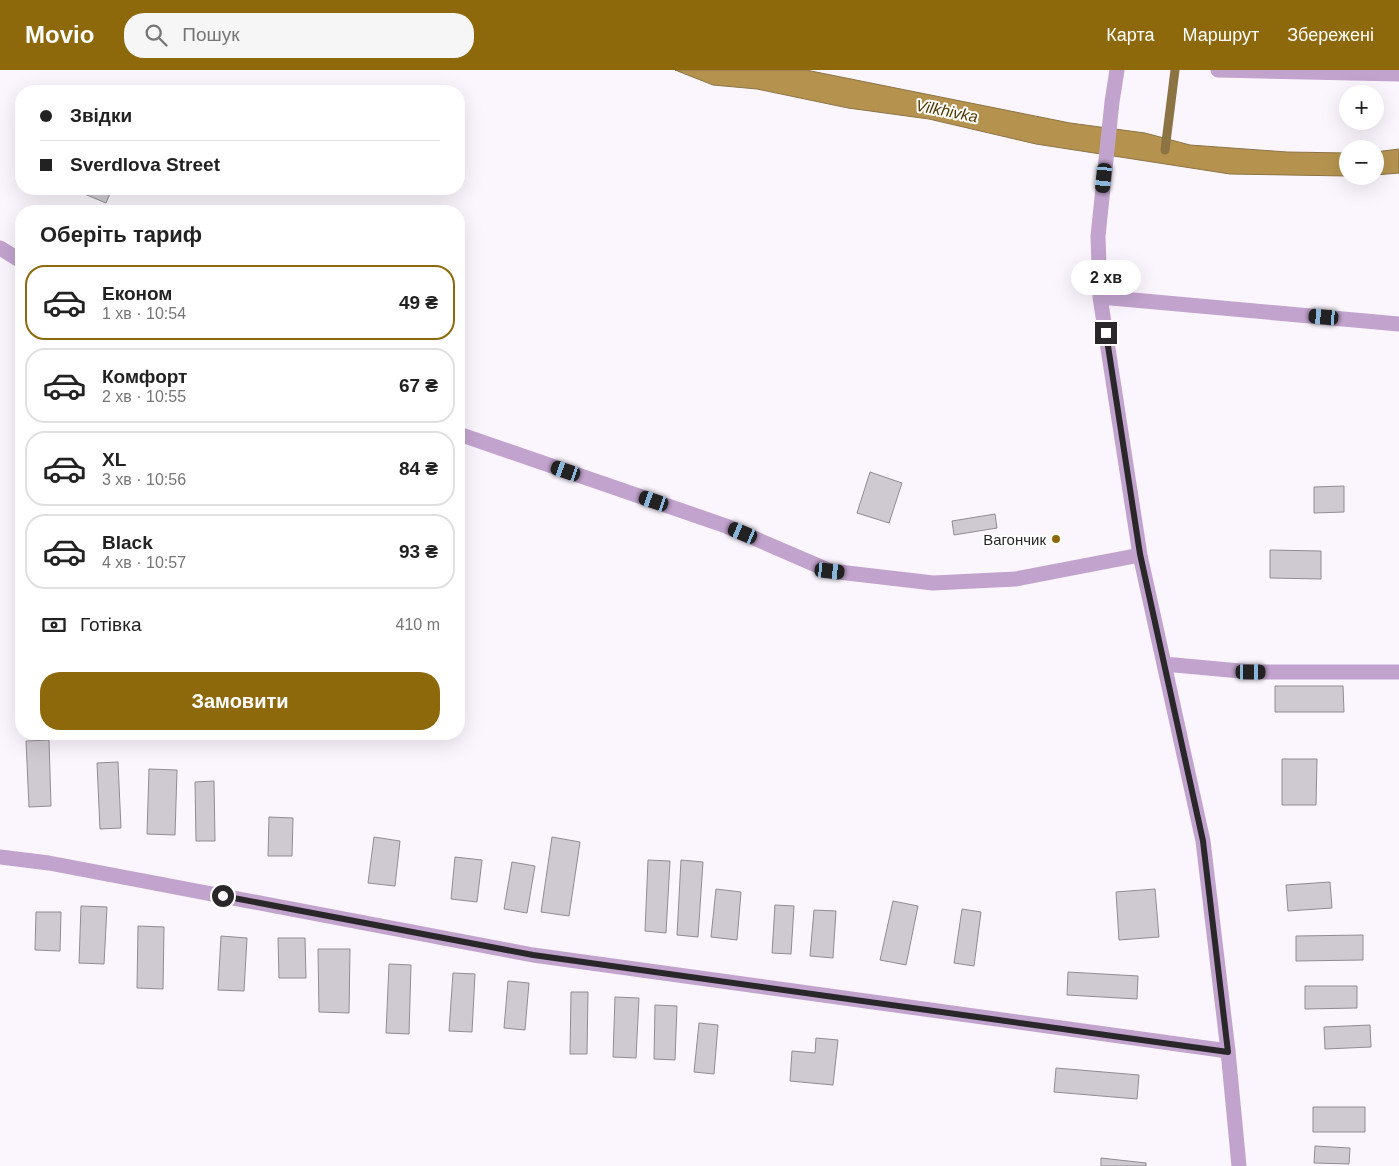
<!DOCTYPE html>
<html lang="uk">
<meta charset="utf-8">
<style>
body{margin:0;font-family:Helvetica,sans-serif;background:#f6f6f6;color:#222;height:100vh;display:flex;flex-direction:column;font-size:19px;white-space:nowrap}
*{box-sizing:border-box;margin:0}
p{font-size:16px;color:#767676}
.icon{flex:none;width:28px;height:28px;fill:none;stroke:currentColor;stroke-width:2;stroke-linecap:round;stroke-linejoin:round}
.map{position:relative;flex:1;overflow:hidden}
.panel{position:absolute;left:15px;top:135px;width:450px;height:535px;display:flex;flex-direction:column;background:#fff;border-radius:20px;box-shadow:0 5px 20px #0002}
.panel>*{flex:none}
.top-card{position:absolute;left:15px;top:15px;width:450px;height:110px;border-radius:20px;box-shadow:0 5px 20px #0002;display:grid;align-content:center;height:110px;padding:0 25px;background:#fff}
.fabs{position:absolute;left:1339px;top:15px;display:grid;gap:10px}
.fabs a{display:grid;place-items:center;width:45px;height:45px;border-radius:50%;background:#fff;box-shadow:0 5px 20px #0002;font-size:25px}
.end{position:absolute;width:22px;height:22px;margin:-11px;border:6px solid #292729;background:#fff;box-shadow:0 0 0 2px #fff}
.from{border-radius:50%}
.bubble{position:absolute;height:35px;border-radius:18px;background:#fff;box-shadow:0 5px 20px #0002;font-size:16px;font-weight:600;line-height:35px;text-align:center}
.car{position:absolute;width:15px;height:30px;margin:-15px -8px;border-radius:6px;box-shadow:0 0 4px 1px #0007;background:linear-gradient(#222 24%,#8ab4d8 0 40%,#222 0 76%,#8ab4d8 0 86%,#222 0)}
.top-card b{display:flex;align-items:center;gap:18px;height:48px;font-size:19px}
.top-card b+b{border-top:1px solid #e0e0e0}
.top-card i{width:12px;height:12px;background:#222}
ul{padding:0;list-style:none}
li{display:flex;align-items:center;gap:15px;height:75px;margin:0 10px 8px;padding:0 15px;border:2px solid #e0e0e0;border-radius:20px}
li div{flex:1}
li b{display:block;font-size:19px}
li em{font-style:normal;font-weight:600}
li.on{border-color:#8e690c}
li>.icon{width:45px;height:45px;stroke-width:1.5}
h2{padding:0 25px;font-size:22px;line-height:60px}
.pay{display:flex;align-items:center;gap:12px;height:55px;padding:0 25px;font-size:19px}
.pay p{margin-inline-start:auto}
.button{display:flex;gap:10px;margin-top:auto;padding:10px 25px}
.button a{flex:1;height:58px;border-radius:20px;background:#8e690c;color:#fff;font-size:20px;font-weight:600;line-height:58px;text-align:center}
header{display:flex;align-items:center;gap:30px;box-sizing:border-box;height:70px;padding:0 25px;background:#8e690c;color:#fff}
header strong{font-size:24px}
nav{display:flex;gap:28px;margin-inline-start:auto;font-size:18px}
.search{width:350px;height:45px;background:#f6f6f6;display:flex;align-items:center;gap:12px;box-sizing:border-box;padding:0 18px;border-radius:20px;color:#767676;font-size:19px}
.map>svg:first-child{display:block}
.water{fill:#b5934f;stroke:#8b7344}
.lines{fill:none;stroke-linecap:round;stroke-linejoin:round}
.stream{stroke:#8b7344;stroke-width:9}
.building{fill:#cfc9d1;stroke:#918c93}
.minor{stroke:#c2a3ce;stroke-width:15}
.route{stroke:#292729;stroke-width:6}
.poi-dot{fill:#8e690c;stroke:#fff;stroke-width:2}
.labels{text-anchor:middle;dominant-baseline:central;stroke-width:4;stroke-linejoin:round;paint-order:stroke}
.poi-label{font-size:15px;fill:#292729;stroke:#fff;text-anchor:end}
.water-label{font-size:16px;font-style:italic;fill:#523b00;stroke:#fff}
</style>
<header>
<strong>Movio</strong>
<div class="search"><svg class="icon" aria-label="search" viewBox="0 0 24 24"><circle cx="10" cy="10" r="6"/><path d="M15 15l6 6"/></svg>Пошук</div>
<nav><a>Карта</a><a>Маршрут</a><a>Збережені</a></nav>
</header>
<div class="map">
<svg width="1399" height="1096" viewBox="0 0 1399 1096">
<rect width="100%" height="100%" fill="#fbf6fe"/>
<path class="water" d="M675,0H806L1070,53L1145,63L1190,75L1287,82L1347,83V106L1230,104L1036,74L929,49L848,38L757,19L713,15Z
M1399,79V103L1375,105V82Z"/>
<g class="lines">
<path class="stream" d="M1165,80L1175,0"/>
</g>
<path class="building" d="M75,119H112L106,133L75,120Z
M870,402L902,413L889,453L857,443Z
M1344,416V442L1314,443V417Z
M995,444L997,458L954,465L952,451Z
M1270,480L1321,481V509L1270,508Z
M1275,616H1343L1344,642H1275Z
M49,670L51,736L29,737L26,671Z
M1282,689H1317L1316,735H1282Z
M118,692L121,758L100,759L97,693Z
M149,699L177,700L175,765L147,764Z
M214,711L215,771H196L195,712Z
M269,747L293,748L292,786H268Z
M374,767L400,771L395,816L368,813Z
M552,767L580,772L569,846L541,842Z
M455,787L482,790L477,832L451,829Z
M648,790L670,791L666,863L645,861Z
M681,790L703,792L698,867L677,865Z
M512,792L535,796L527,843L504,839Z
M1330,812L1332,838L1288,841L1286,815Z
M716,819L741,822L737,870L711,867Z
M1155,819L1159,867L1119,870L1116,822Z
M893,831L918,836L906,895L880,890Z
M775,835L794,836L791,884L772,883Z
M81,836L107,837L104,894L79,893Z
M962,839L981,842L974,896L954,893Z
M814,840L836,841L833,888L810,886Z
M36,842H61L60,881L35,880Z
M138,856L164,857L163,919L137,918Z
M1363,865V890L1296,891V866Z
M221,866L247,868L244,921L218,920Z
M278,868H305L306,908H279Z
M318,879H350L349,943L319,942Z
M389,894L411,895L409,964L386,963Z
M1068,902L1138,906L1137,929L1067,925Z
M453,903L475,904L472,962L449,961Z
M508,911L529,913L525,960L504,958Z
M1305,916H1357V938L1305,939Z
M571,922H588L587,984H570Z
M615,927L639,928L636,988L613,987Z
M655,935L677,936L675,990L654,989Z
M699,953L718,955L714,1004L694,1002Z
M1370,955L1371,977L1325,979L1324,957Z
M816,968L838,970L833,1015L790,1011L792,981L815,983Z
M1056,998L1139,1005L1137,1029L1054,1022Z
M1313,1037H1365V1062H1313Z
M1315,1076L1350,1078L1349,1094L1314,1093Z
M1101,1088L1146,1093V1096H1101Z"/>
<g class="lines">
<path class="minor" d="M1117,0L1112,32L1098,166L1100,227L1140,485L1203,771L1228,981L1239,1096
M1218,0L1399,4
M0,178L21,191
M1100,227L1399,254
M459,364L726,456L830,501L933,513L1016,509L1140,485
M1164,594L1251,602H1399
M0,787L49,793L533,885L1228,981"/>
</g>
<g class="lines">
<path class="route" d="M223,826L533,885L1228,982L1203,771L1140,484L1106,263"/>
</g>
<circle class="poi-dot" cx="1056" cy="469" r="5"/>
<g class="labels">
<g class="poi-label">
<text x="1046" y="469">Вагончик</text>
</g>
<g class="water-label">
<text transform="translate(947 41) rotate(11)">Vilkhivka</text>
</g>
</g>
</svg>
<div class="fabs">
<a>+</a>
<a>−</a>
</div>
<i class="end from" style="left:223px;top:826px"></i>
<i class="end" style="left:1106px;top:263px"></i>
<div class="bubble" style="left:1071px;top:190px;width:70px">2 хв</div>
<i class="car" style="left:1104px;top:108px;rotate:186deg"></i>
<i class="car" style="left:1324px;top:247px;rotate:275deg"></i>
<i class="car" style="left:566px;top:401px;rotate:289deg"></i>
<i class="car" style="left:654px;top:431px;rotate:289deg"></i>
<i class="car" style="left:743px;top:463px;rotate:293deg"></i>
<i class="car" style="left:830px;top:501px;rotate:96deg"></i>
<i class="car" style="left:1251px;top:602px;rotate:90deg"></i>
<div class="top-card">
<b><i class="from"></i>Звідки</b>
<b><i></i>Sverdlova Street</b>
</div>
<section class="panel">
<h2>Оберіть тариф</h2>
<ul>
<li class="on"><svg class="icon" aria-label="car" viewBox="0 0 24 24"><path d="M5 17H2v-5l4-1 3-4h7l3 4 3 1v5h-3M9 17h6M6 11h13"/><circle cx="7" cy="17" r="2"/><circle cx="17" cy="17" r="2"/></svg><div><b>Економ</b><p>1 хв · 10:54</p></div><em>49 ₴</em></li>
<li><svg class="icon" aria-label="car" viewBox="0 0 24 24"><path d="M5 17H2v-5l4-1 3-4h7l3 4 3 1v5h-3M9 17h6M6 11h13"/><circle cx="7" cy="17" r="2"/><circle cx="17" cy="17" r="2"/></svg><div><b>Комфорт</b><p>2 хв · 10:55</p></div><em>67 ₴</em></li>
<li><svg class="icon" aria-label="car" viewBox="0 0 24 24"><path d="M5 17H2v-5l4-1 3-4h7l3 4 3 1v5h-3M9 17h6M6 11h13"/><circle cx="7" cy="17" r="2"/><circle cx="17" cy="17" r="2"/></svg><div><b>XL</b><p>3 хв · 10:56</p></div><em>84 ₴</em></li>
<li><svg class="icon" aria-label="car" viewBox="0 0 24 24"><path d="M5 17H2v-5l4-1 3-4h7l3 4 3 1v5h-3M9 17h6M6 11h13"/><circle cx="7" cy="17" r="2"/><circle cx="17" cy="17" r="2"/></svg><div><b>Black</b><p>4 хв · 10:57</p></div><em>93 ₴</em></li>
</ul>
<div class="pay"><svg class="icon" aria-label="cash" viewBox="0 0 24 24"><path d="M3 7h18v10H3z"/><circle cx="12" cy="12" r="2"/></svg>Готівка<p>410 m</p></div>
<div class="button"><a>Замовити</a></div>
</section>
</div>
